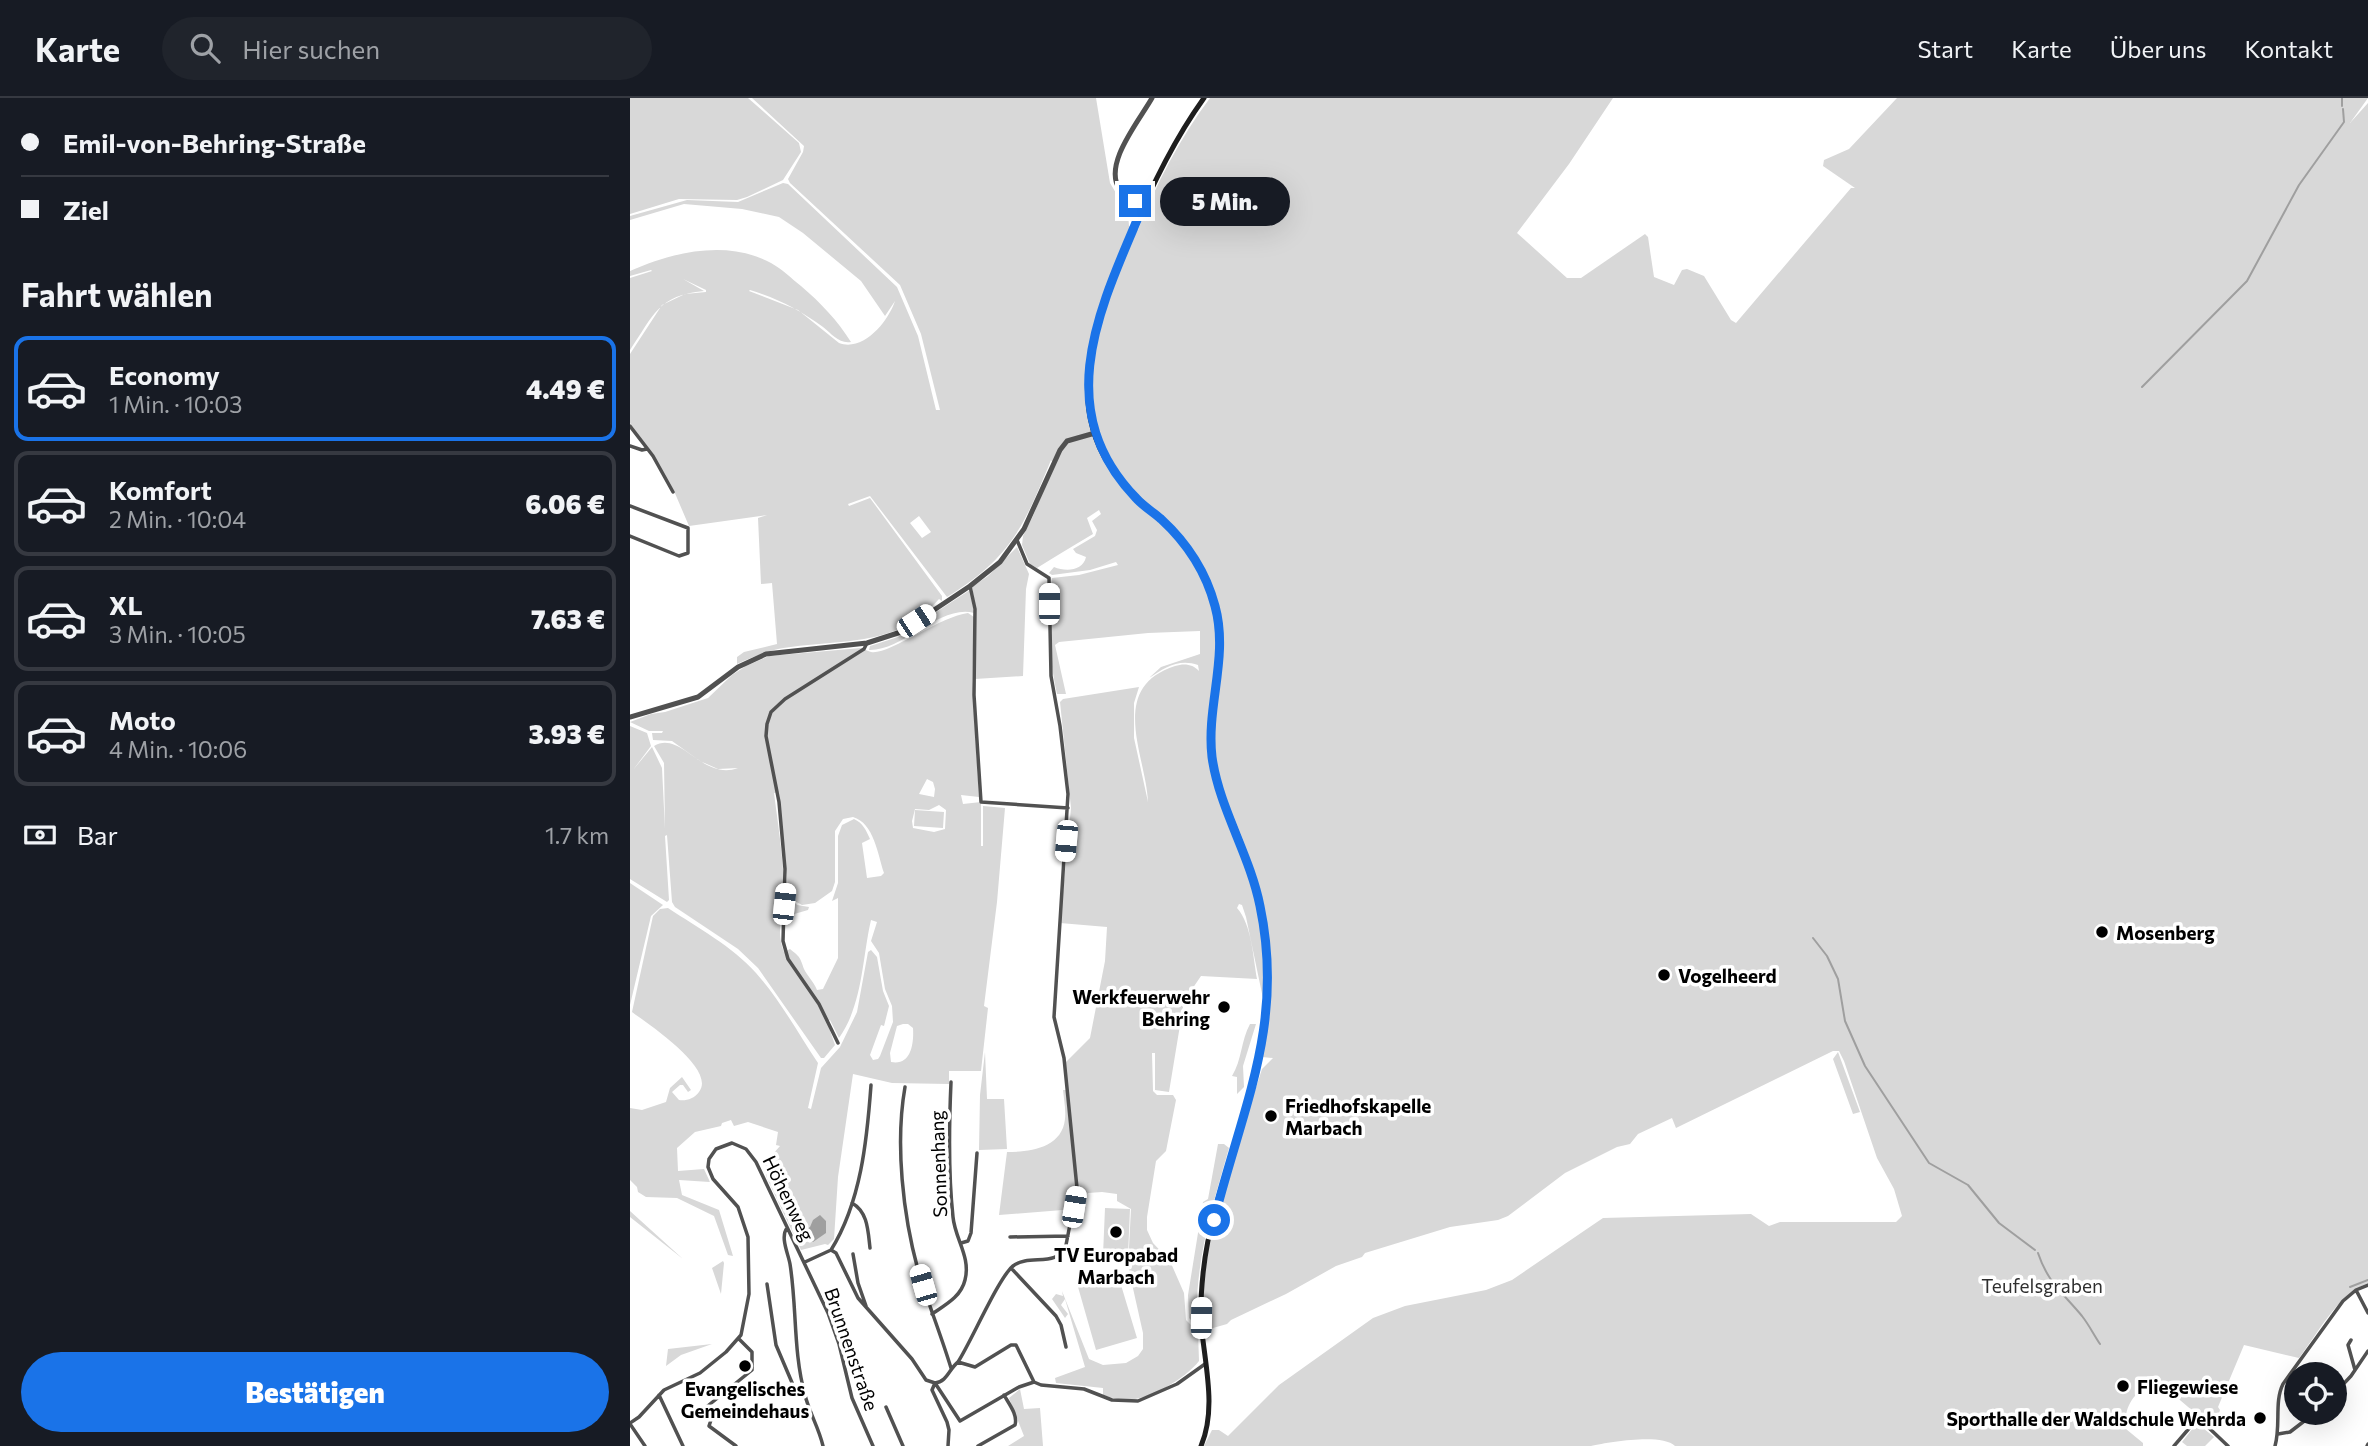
<!DOCTYPE html>
<html lang="de">
<meta charset="utf-8">
<style>
body{margin:0;font-family:Commissioner,sans-serif;background:#20242c;color:#f1f3f6;height:100vh;display:flex;flex-direction:column;font-size:26px;white-space:nowrap}
*{box-sizing:border-box;margin:0}
p{font-size:23px;color:#9ea1a6}
.icon{flex:none;width:38px;height:38px;fill:none;stroke:currentColor;stroke-width:2;stroke-linecap:round;stroke-linejoin:round}
.map{position:relative;flex:1;overflow:hidden}
.panel{display:flex;flex-direction:column;background:#171b24;width:630px}
.panel>*{flex:none}
.banner{display:grid;align-content:center;height:154px;padding:0 21px;background:#171b24}
.tools{position:absolute;left:1654px;top:1264px;display:grid;gap:14px}
.tools a{display:grid;place-items:center;width:63px;height:63px;border-radius:50%;background:#171b24;box-shadow:0 7px 28px #0002;font-size:35px}
.end{position:absolute;width:32px;height:32px;margin:-16px;border:9px solid #1a73e8;background:#fff;box-shadow:0 0 0 4px #fff}
.from{border-radius:50%}
.bubble{position:absolute;height:49px;border-radius:24px;background:#171b24;box-shadow:0 7px 28px #0002;font-size:23px;font-weight:800;line-height:49px;text-align:center}
.car{position:absolute;width:21px;height:42px;margin:-21px -10px;border-radius:9px;box-shadow:0 0 5px 2px #0007;background:linear-gradient(#fff 24%,#345 0 40%,#fff 0 76%,#345 0 86%,#fff 0)}
.banner b{display:flex;align-items:center;gap:24px;height:66px;font-size:26px}
.banner b+b{border-top:2px solid #363941}
.banner i{width:18px;height:18px;background:#f1f3f6}
ul{padding:0;list-style:none}
li{display:flex;align-items:center;gap:21px;height:105px;margin:0 14px 10px;padding:0 7px;border:4px solid #363941;border-radius:14px}
li div{flex:1}
li b{display:block;font-size:26px}
li em{font-style:normal;font-weight:800}
li.on{border-color:#1a73e8}
li>.icon{width:63px;height:63px;stroke-width:1.5}
h2{padding:0 21px;font-size:32px;line-height:84px}
.pay{display:flex;align-items:center;gap:18px;height:77px;padding:0 21px;font-size:26px}
.pay p{margin-inline-start:auto}
.button{display:flex;gap:14px;margin-top:auto;padding:14px 21px}
.button a{flex:1;height:80px;border-radius:42px;background:#1a73e8;color:#fff;font-size:28px;font-weight:800;line-height:80px;text-align:center}
header{display:flex;align-items:center;gap:42px;box-sizing:border-box;height:98px;padding:0 35px;background:#171b24;border-bottom:2px solid #363941}
header strong{font-size:33px}
nav{display:flex;gap:38px;margin-inline-start:auto;font-size:24px}
.search{width:490px;height:63px;background:#20242c;display:flex;align-items:center;gap:18px;box-sizing:border-box;padding:0 24px;border-radius:38px;color:#9ea1a6;font-size:26px}
main{display:flex;flex:1;min-height:0}
.map>svg:first-child{display:block}
.green{fill:#d8d8d8;fill-rule:evenodd}
.water{fill:#9f9f9f}
.lines{fill:none;stroke-linecap:round;stroke-linejoin:round}
.stream{stroke:#9f9f9f;stroke-width:2}
.minor{stroke:#515151;stroke-width:3.5}
.tertiary{stroke:#515151;stroke-width:5}
.secondary{stroke:#1e1e1e;stroke-width:5}
.route{stroke:#1a73e8;stroke-width:9}
.poi-dot{fill:#000;stroke:#fff;stroke-width:2.5}
.labels{text-anchor:middle;dominant-baseline:central;stroke-width:7;stroke-linejoin:round;paint-order:stroke}
.poi-label{font-size:19px;font-weight:bold;fill:#000;stroke:#fff;text-anchor:start}
.street-label{font-size:19px;fill:#000;stroke:#fff}
.park-label{font-size:19px;fill:#2f2f2f;stroke:#fff}
</style>
<header>
<strong>Karte</strong>
<div class="search"><svg class="icon" aria-label="search" viewBox="0 0 24 24"><circle cx="10" cy="10" r="6"/><path d="M15 15l6 6"/></svg>Hier suchen</div>
<nav><a>Start</a><a>Karte</a><a>Über uns</a><a>Kontakt</a></nav>
</header>
<main>
<section class="panel">
<div class="banner">
<b><i class="from"></i>Emil-von-Behring-Straße</b>
<b><i></i>Ziel</b>
</div>
<h2>Fahrt wählen</h2>
<ul>
<li class="on"><svg class="icon" aria-label="car" viewBox="0 0 24 24"><path d="M5 17H2v-5l4-1 3-4h7l3 4 3 1v5h-3M9 17h6M6 11h13"/><circle cx="7" cy="17" r="2"/><circle cx="17" cy="17" r="2"/></svg><div><b>Economy</b><p>1 Min. · 10:03</p></div><em>4.49 €</em></li>
<li><svg class="icon" aria-label="car" viewBox="0 0 24 24"><path d="M5 17H2v-5l4-1 3-4h7l3 4 3 1v5h-3M9 17h6M6 11h13"/><circle cx="7" cy="17" r="2"/><circle cx="17" cy="17" r="2"/></svg><div><b>Komfort</b><p>2 Min. · 10:04</p></div><em>6.06 €</em></li>
<li><svg class="icon" aria-label="car" viewBox="0 0 24 24"><path d="M5 17H2v-5l4-1 3-4h7l3 4 3 1v5h-3M9 17h6M6 11h13"/><circle cx="7" cy="17" r="2"/><circle cx="17" cy="17" r="2"/></svg><div><b>XL</b><p>3 Min. · 10:05</p></div><em>7.63 €</em></li>
<li><svg class="icon" aria-label="car" viewBox="0 0 24 24"><path d="M5 17H2v-5l4-1 3-4h7l3 4 3 1v5h-3M9 17h6M6 11h13"/><circle cx="7" cy="17" r="2"/><circle cx="17" cy="17" r="2"/></svg><div><b>Moto</b><p>4 Min. · 10:06</p></div><em>3.93 €</em></li>
</ul>
<div class="pay"><svg class="icon" aria-label="cash" viewBox="0 0 24 24"><path d="M3 7h18v10H3z"/><circle cx="12" cy="12" r="2"/></svg>Bar<p>1.7 km</p></div>
<div class="button"><a>Bestätigen</a></div>
</section>
<div class="map">
<svg width="1738" height="1348" viewBox="0 0 1738 1348">
<rect width="100%" height="100%" fill="#fff"/>
<path class="green" d="M0,0H118L169,45L171,54L153,82L117,99L107,102L49,101L0,116Z
M122,0H466L480,85L498,115L499,128L508,132C526,86 550,40 580,0H983L939,66L887,135L937,180H951L1015,136L1018,139L1024,179L1044,187L1052,172L1057,171L1074,178L1101,222L1106,225L1221,90H1225L1193,68L1194,62L1219,51L1267,0H1738L1720,25L1738,5V1185C1706,1198 1689,1234 1669,1260L1614,1247L1588,1309L1590,1312L1584,1331L1524,1280C1506,1296 1493,1305 1496,1331L1513,1345V1348H1045C1032,1335 979,1344 961,1348H574L582,1332H589L598,1338L649,1287L743,1220L775,1208L856,1192L882,1182L973,1120L1121,1116L1139,1128L1150,1124H1266L1272,1118L1264,1091L1247,1060L1214,963L1209,953H1203L1046,1030L1042,1020L1008,1036L1000,1046L987,1049L935,1075L878,1118L868,1122L820,1129L735,1155L732,1159L706,1168L656,1196L601,1222L597,1226L576,1232C561,1157 609,1044 632,971L643,960L632,959L640,916V897L635,910L616,819L612,807L609,806L607,810C622,827 623,859 627,881L571,878L554,903L539,994L525,992V955H522L523,993L527,997H543L546,1002L536,1053L526,1063L517,1119V1132L523,1145L540,1163L554,1195L556,1222L568,1234L569,1263C555,1281 519,1302 496,1302C488,1302 480,1299 473,1297V1290L426,1285L425,1280L455,1269L435,1201L431,1207L438,1216L435,1220L422,1201L426,1196L433,1198L432,1193L459,1261L473,1267L496,1265L508,1258L513,1251V1235L498,1168L501,1111L487,1103V1096L472,1094L458,1095L454,1100L447,1124L443,1125L445,1111L369,1117L377,1054C400,1054 432,1050 435,1021C436,1012 434,1002 433,992H436L441,1042L435,965L460,940L475,863L477,829L430,825L441,710L430,604L433,601L509,589L504,605V640L518,704C516,657 477,590 545,568C554,565 563,566 569,573L568,567C549,560 534,570 519,580L531,569L570,556V533L518,535L429,544L425,547L436,596H427C419,560 416,517 422,480L449,477L488,467L486,464L460,472L422,477L419,475L424,469C436,474 453,473 456,459L446,455L443,451L465,438L467,432L462,423L471,416L469,412L457,420L463,436C444,447 425,459 407,470L400,466L392,447L393,438L403,418L424,367L421,362C393,430 381,459 317,499L240,398L218,406L219,408L240,400L312,498V503L309,501C265,552 207,540 148,551C134,554 120,560 107,566V559L114,554L147,546L142,485L131,486L128,420L137,417L59,428L44,393L0,325V256L32,207L55,196L76,194V192L53,181L74,193C28,197 24,217 0,252V180L22,173L21,172L0,178V173C43,154 97,141 141,165C152,171 161,180 171,188C191,205 207,222 221,244C209,246 202,236 193,229C170,212 147,200 120,192L119,193L168,212L209,245C233,254 258,224 265,203L255,218L231,183L173,135L149,119L112,111L54,106L0,122V118L57,102L108,104L153,85L158,86L267,189L288,238L306,312H310L291,236L270,187L160,85L158,81L173,54L174,48ZM289,418L301,434L292,440L280,425Z
M387,449L399,476L396,491L393,578L345,581L346,511L342,489L358,478Z
M340,492L344,515C310,506 274,553 239,552L240,548L268,539Z
M338,515L344,519L342,583L349,699L331,697L333,706L351,704V748H353V708L375,710L367,804L354,908L358,910L351,973H319V986L262,985L223,976L208,1079L204,1141L198,1147L195,1146L171,1152L136,1078L135,1065L150,1048L146,1047L148,1034L118,1024L104,1028L101,1022L92,1025L91,1028L65,1034L47,1050L48,1073L74,1071L80,1084L49,1082L52,1097L89,1112L103,1158L98,1157L84,1118L47,1100L16,1099L8,1094L7,1089L0,1082V1010L12,1012L36,1004L40,990L52,979L61,992L58,994L53,987H50L42,994L49,1002C56,1003 64,1001 69,994C87,971 18,926 2,914L23,818L30,811L38,810C68,830 102,848 126,875C150,902 168,935 188,965L178,1010L181,1011L191,970L210,949L227,914L238,854L241,852L247,859L253,893L259,908L254,928L251,927L240,957L243,962L248,961L250,958L263,924L262,908L255,891L249,855L241,843L247,824L241,822C232,861 233,906 209,940L200,922L197,924L205,947L194,960H191L128,870L108,851L45,809L42,804L37,737L35,738L39,802L37,804L0,781V628L17,635L21,648L3,672L22,649L32,670L35,731L34,665L24,648C51,632 72,683 108,670L88,671L70,663L42,643L23,642L22,635H32L33,633H19L0,624L21,616L35,614L78,600L102,577L116,568L139,558L231,550C234,551 237,553 241,554C257,558 311,518 338,515ZM297,681L303,684L305,691L304,699L289,696ZM149,694L158,791L163,802L172,807L185,805L202,793L205,784V733L213,721L223,719C244,725 248,757 254,775L251,778L237,780L232,745L240,741C236,732 233,725 224,721L212,727L208,738V785L202,803L208,800V860L193,891L187,892C184,884 176,876 174,871C170,859 170,859 160,851L154,854C145,833 154,811 154,789C153,758 148,726 144,695ZM309,707L316,712L315,731L304,734L283,730L282,723L285,711L299,712ZM273,926H278L283,930C284,946 281,968 261,964L260,955L267,928Z
M285,712L314,714L313,730L284,728Z
M0,785L33,807L21,818L0,907Z
M157,795L167,807L179,809L178,812L154,819Z
M620,926H626L613,968L614,989L607,996V979L602,978C612,962 611,942 620,926Z
M355,954L357,1001H374L377,1051L349,1052L350,997Z
M1208,954L1230,1014L1223,1016L1203,961Z
M588,1046H594L599,1050C582,1109 564,1167 567,1228L559,1220L558,1197L573,1104L578,1101Z
M475,1110L500,1111L498,1158L473,1157Z
M0,1113L53,1161L0,1119Z
M93,1163L94,1165L91,1196L82,1170Z
M488,1177L507,1240L466,1252L448,1189Z
M82,1246L51,1257L36,1268L38,1251Z
M390,1291L394,1311L410,1310L413,1348H378L394,1338L379,1300Z
M1567,1325L1584,1339L1575,1348H1557L1552,1344Z"/>
<path class="water" d="M190,1117L196,1123V1135L183,1144L176,1142L174,1133L180,1129L183,1122Z"/>
<g class="lines">
<path class="stream" d="M1712,0V8
M1512,289L1617,183L1669,87L1714,24L1713,11
M1183,840L1197,858L1208,881L1215,923L1235,968L1299,1065L1338,1087L1369,1125L1405,1152
M1408,1155C1418,1185 1433,1195 1452,1218C1459,1227 1464,1237 1470,1246
M1720,1189L1738,1182"/>
<path class="minor" d="M0,328L23,358L43,394
M0,348L12,352L17,351
M0,408L58,430V455L49,458L0,438
M340,488L345,511L344,597L351,704L438,710
M208,945L189,906L158,861L153,843L155,771L149,704L136,638L137,626L141,614L155,601L234,551L237,545
M275,989C265,1046 273,1117 288,1172C298,1205 311,1237 321,1270
M222,1105C238,1114 238,1133 240,1150
M157,1130C150,1139 158,1155 160,1166C167,1209 163,1254 175,1297C179,1314 189,1330 193,1348
M380,1139L438,1138
M331,1145L338,1143L341,1135L347,1055
M201,1152C231,1104 237,1042 241,987
M223,1156L228,1185L236,1208
M175,1164L201,1152L206,1155L228,1200L282,1261L296,1282L305,1285C317,1284 319,1271 328,1264C341,1244 369,1179 383,1168C400,1155 427,1171 436,1147L447,1090L434,960L424,919L438,696L430,628L421,578L419,480L397,466L387,442
M381,1170L426,1218L431,1227L436,1249
M137,1186L146,1247L166,1294L175,1299
M1726,1192L1738,1215
M302,1216C315,1207 331,1199 335,1182C341,1159 325,1141 323,1119C318,1074 319,1029 321,984
M1721,1242L1718,1247L1725,1272
M328,1264L345,1269L381,1247H386L404,1284
M305,1285L330,1323L389,1289L404,1284L411,1287L454,1291L482,1302L508,1303L547,1286L575,1266
M305,1285L302,1292L317,1324L319,1332L318,1348
M1704,1296L1721,1278L1738,1253
M29,1297L53,1348
M256,1309L273,1348
M1561,1313L1598,1348
M69,1315L122,1272V1254L109,1241
M81,1322L79,1328L106,1348
M0,1325L9,1319L34,1292L70,1275L96,1254L111,1237L119,1196L118,1139L108,1109L83,1081L78,1069L79,1061L86,1051L102,1045L116,1051L126,1064L198,1215L209,1246L222,1300L243,1348
M0,1326L15,1348
M1648,1336L1660,1334L1686,1314
M348,1348L385,1327C388,1317 379,1306 374,1297
M1544,1348L1568,1320
M1645,1348C1651,1328 1644,1304 1653,1286L1713,1203L1726,1192L1738,1187
M1737,1348L1738,1346"/>
<path class="tertiary" d="M497,99L512,96L522,90
M513,108C505,104 495,100 490,92C472,67 509,23 522,0
M0,619L68,599L108,569L136,556L237,545L271,534L340,488L370,464L394,431L430,352L437,343L465,335"/>
<path class="secondary" d="M571,1348C586,1313 576,1271 572,1234C570,1215 571,1195 573,1176C583,1076 640,984 638,882C638,843 631,805 619,768C608,732 588,697 582,659C575,608 599,560 585,509C577,476 558,448 533,424C514,405 494,390 479,367C433,296 470,209 500,140C520,91 543,43 574,0"/>
</g>
<g class="lines">
<path class="route" d="M505,103L513,108C472,206 418,309 506,400C513,408 523,414 531,421C556,444 576,474 585,508C599,559 576,608 582,659C589,710 620,757 630,808C655,927 612,1010 584,1122"/>
</g>
<g class="poi-dot">
<circle cx="1472" cy="834" r="7"/>
<circle cx="1034" cy="877" r="7"/>
<circle cx="594" cy="909" r="7"/>
<circle cx="641" cy="1018" r="7"/>
<circle cx="486" cy="1134" r="7"/>
<circle cx="115" cy="1268" r="7"/>
<circle cx="1493" cy="1288" r="7"/>
<circle cx="1630" cy="1320" r="7"/>
</g>
<g class="labels">
<g class="poi-label">
<text x="1486" y="834">Mosenberg</text>
<text x="1048" y="877">Vogelheerd</text>
<text x="580" y="898" text-anchor="end">Werkfeuerwehr<tspan x="580" dy="22">Behring</tspan></text>
<text x="655" y="1007">Friedhofskapelle<tspan x="655" dy="22">Marbach</tspan></text>
<text x="486" y="1156" text-anchor="middle">TV Europabad<tspan x="486" dy="22">Marbach</tspan></text>
<text x="1507" y="1288">Fliegewiese</text>
<text x="115" y="1290" text-anchor="middle">Evangelisches<tspan x="115" dy="22">Gemeindehaus</tspan></text>
<text x="1616" y="1320" text-anchor="end">Sporthalle der Waldschule Wehrda</text>
</g>
<g class="street-label">
<text transform="translate(308 1066) rotate(-92)">Sonnenhang</text>
<text transform="translate(159 1100) rotate(64)">Höhenweg</text>
<text transform="translate(222 1251) rotate(71)">Brunnenstraße</text>
</g>
<g class="park-label">
<text x="1412" y="1187">Teufelsgraben</text>
</g>
</g>
</svg>
<div class="tools">
<a><svg class="icon" aria-label="locate" viewBox="0 0 24 24"><circle cx="12" cy="12" r="6"/><path d="M12 2v4M12 18v4M2 12h4M18 12h4"/></svg></a>
</div>
<i class="end from" style="left:584px;top:1122px"></i>
<i class="end" style="left:505px;top:103px"></i>
<div class="bubble" style="left:530px;top:79px;width:130px">5 Min.</div>
<i class="car" style="left:419px;top:506px;rotate:0deg"></i>
<i class="car" style="left:286px;top:523px;rotate:57deg"></i>
<i class="car" style="left:436px;top:743px;rotate:185deg"></i>
<i class="car" style="left:154px;top:806px;rotate:6deg"></i>
<i class="car" style="left:444px;top:1109px;rotate:9deg"></i>
<i class="car" style="left:293px;top:1187px;rotate:344deg"></i>
<i class="car" style="left:571px;top:1220px;rotate:1deg"></i>
</div>
</main>
